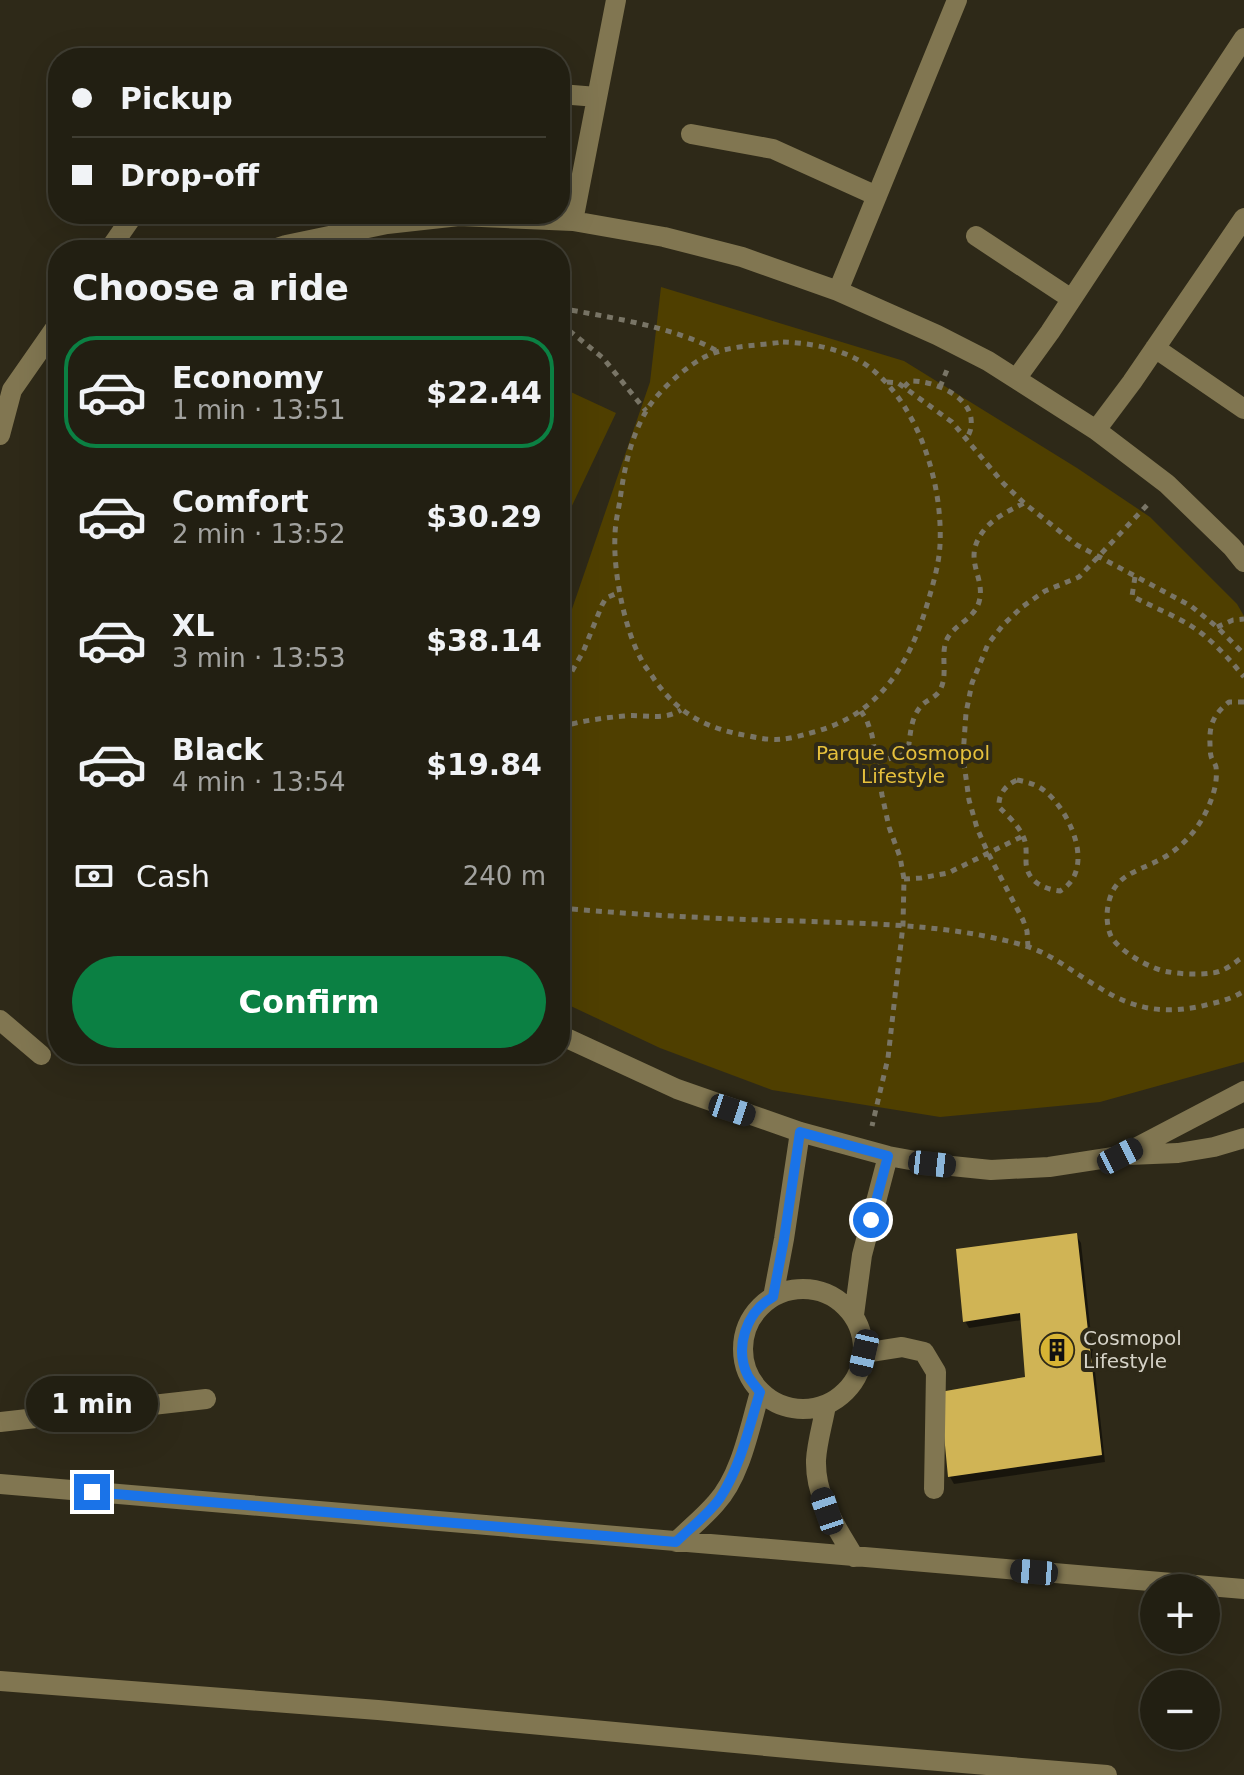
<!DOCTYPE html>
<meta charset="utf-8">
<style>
body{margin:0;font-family:"DejaVu Sans",sans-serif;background:#2a271b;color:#f1f3f6;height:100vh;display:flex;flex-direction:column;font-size:30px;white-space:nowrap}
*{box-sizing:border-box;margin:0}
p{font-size:26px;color:#a2a29f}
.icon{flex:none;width:44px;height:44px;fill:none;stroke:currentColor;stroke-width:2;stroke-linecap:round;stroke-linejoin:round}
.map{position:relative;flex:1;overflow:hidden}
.sheet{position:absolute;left:48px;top:240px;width:522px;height:824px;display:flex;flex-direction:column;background:#221f12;border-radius:32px;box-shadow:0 8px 32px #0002,0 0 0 2px #3f3d32}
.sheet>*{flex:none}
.hud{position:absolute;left:48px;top:48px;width:522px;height:176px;border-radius:32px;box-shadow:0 8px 32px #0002,0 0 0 2px #3f3d32;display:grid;align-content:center;height:176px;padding:0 24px;background:#221f12}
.controls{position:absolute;left:1140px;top:1574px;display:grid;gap:16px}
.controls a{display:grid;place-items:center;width:80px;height:80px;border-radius:50%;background:#221f12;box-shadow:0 8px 32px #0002,0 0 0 2px #3f3d32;font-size:40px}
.end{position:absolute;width:36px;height:36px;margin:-18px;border:10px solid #1a73e8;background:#fff;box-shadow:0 0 0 4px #fff}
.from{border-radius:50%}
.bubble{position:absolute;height:56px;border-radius:28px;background:#221f12;box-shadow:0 8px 32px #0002,0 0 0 2px #3f3d32;font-size:26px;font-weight:800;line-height:56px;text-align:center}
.car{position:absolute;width:24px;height:48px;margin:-24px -12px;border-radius:10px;box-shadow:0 0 6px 2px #0007;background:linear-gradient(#222 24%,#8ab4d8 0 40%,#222 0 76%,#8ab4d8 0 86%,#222 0)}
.hud b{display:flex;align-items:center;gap:28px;height:76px;font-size:30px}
.hud b+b{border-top:2px solid #3f3d32}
.hud i{width:20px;height:20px;background:#f1f3f6}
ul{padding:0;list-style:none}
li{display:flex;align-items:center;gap:24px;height:112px;margin:0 16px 12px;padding:0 8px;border:4px solid transparent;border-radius:32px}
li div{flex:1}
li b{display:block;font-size:30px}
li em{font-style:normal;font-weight:800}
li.active{border-color:#0b8043}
li>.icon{width:72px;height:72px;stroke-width:1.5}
h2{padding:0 24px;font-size:36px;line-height:96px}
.pay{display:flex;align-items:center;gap:20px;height:88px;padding:0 24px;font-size:30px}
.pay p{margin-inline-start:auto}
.primary-button{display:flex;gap:16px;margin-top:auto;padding:16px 24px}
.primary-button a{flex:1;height:92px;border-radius:48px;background:#0b8043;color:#fff;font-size:32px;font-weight:800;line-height:92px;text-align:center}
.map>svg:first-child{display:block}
.green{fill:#4f3f00}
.shadow{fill:#0007}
.building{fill:#d0b455}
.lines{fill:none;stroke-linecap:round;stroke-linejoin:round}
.path{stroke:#797566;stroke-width:5;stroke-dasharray:6 6;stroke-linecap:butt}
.minor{stroke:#817651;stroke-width:20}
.route{stroke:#1a73e8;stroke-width:10}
.labels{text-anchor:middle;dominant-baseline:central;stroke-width:8;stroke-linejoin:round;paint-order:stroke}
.park-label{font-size:20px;fill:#e6c03c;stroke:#2e2918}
.poi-label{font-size:20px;fill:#d5d2c7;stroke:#2e2918;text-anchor:start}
</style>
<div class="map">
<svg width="1244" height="1775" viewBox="0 0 1244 1775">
<rect width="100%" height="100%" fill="#2e2918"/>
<path class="green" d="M661,287L904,361L1077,468L1150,517L1237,604L1244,616V1062L1100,1102L940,1117L772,1090L660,1048L560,1001V629L572,609L650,382Z
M560,387L616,413L560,531Z"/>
<path class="shadow" d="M1076,1235L1081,1243L1105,1462L954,1484L950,1477L1027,1379L1022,1320L969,1328L965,1321Z"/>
<path class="building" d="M1077,1233L1102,1455L948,1477L940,1392L1025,1377L1020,1313L963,1322L956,1249Z"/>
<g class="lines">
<path class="path" d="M560,308C607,317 676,327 717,351
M560,323L603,358L646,411
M783,342C811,343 845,349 869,367C919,405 943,484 940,545C939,563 934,581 929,598C911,662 881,714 814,732C786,740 777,742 749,736C707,729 678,714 654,679C650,672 644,666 641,659C624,628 613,570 615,536C615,524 618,512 620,500C624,470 630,440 645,413C655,394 682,370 701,359C724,345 757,346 783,342Z
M887,382L898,383L952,422L1003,483L1024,503L1077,545L1191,606L1217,627L1244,654
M904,387L910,381C933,380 975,397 971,426C971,430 969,434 967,438
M940,387L947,370
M1135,577L1132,596C1156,609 1183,618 1205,636C1219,648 1232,662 1244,677
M1217,627L1233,620L1244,619
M560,692L583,652L602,605L606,598L620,592
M1244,702H1229C1214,714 1209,724 1210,744C1210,748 1210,752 1211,756C1212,760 1215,763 1216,767C1217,775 1216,784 1214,791C1206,819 1189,843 1163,858C1134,874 1110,874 1107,914C1107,922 1108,931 1112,938C1121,952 1152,970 1169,972C1181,974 1199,975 1212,973C1224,972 1234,963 1244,956
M861,711L867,721L872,735L882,795L889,827L900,857L904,879L903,925L888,1058L872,1126
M560,727C581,721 602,718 624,716C644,714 664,721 681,710
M877,762L902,755L908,750C911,733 910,717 923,704C929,699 938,696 941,688C948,673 940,654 947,639C955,624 974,619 979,602C986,578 964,562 980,536C990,519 1007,512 1024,503
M1017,780C1028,782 1038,785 1046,792C1071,813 1096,870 1060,891C1042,889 1026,880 1026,861C1026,853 1027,844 1023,836C1018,825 1007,815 999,807C998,794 1006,785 1017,780Z
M904,879L921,878L948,873L1023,836
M560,908C639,915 718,919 797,921C874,924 951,924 1026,946C1054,955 1075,974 1100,988C1136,1011 1169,1015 1210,1004C1223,1001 1233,998 1244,991
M1028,947L1027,931L1023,920L988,853L977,828L969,800L963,756L966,713L972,683L988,644L1003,625L1022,607L1045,591L1079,577L1150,502"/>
<path class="minor" d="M560,94L597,97
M691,134L773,149L877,196
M573,221L616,0
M976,236L1070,298
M109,250L134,214
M271,250L286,245L387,224L459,216L573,221L664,237L742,257L838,291L937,335L988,361L1096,430L1167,484L1232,547L1244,562
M838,291L957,0
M1155,348L1244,409
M1016,379L1050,332L1244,38
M1096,430L1132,382L1244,218
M0,435L12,390L58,324
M0,1020L41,1055
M560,1035L677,1089L800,1132L888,1156L932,1164L991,1170L1049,1167L1120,1156L1244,1091
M1128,1155L1178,1153L1214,1147L1244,1138
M743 1349a60 60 0 1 1 120 0a60 60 0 1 1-120 0Z
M773,1297L784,1239L800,1132
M854,1315L862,1255L888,1156
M864,1353L902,1347L924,1352L936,1372L934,1489
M826,1405C823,1423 817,1442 816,1460C815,1498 836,1526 854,1557
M0,1422L206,1399
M0,1484L1244,1589
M676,1542C689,1529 704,1517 716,1503C741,1476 750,1426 760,1392
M0,1681L378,1710L842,1753L1107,1775"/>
</g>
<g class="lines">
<path class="route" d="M92,1492L676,1542C690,1528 709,1514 720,1498C741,1466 749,1427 760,1392C756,1387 751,1381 748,1376C734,1348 746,1312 773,1297L784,1239L800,1132L888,1156L871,1220"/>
</g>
<defs>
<symbol id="building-disc" viewBox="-11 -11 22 22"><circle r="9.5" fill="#d8b434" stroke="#2e2918"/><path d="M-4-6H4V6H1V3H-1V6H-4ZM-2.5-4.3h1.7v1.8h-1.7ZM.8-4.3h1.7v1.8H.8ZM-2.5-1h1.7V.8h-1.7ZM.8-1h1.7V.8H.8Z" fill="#111"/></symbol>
</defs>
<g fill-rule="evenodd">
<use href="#building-disc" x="1037" y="1330" width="40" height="40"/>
</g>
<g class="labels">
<g class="park-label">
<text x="903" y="753">Parque Cosmopol<tspan x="903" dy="23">Lifestyle</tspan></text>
</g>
<g class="poi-label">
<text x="1083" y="1338">Cosmopol<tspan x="1083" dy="23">Lifestyle</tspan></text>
</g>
</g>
</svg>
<div class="controls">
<a>+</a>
<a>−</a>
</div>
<i class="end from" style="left:871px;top:1220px"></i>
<i class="end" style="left:92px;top:1492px"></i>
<div class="bubble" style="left:26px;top:1376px;width:132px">1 min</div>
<i class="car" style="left:732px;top:1110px;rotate:108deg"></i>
<i class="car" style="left:1120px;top:1156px;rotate:63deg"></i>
<i class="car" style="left:932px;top:1164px;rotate:96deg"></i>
<i class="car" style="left:864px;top:1353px;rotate:193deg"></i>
<i class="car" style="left:827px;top:1511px;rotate:341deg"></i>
<i class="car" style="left:1034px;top:1572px;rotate:275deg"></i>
<div class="hud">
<b><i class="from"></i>Pickup</b>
<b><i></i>Drop-off</b>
</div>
<section class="sheet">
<h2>Choose a ride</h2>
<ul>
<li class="active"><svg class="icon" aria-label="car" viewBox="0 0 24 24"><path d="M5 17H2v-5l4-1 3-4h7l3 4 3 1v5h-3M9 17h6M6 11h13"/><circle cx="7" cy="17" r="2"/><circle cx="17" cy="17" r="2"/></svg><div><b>Economy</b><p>1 min · 13:51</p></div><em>$22.44</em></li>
<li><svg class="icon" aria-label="car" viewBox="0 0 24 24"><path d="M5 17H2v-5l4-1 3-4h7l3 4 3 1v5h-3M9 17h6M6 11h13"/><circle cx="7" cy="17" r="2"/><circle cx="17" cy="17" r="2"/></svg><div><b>Comfort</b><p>2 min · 13:52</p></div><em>$30.29</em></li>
<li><svg class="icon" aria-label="car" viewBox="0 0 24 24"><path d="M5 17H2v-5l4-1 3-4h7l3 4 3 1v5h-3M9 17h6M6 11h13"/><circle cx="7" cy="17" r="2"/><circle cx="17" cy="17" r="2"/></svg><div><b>XL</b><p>3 min · 13:53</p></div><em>$38.14</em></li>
<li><svg class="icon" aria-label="car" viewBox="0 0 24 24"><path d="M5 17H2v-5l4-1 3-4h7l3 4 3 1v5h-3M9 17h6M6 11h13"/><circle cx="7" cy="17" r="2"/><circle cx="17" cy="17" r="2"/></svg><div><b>Black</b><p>4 min · 13:54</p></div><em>$19.84</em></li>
</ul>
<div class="pay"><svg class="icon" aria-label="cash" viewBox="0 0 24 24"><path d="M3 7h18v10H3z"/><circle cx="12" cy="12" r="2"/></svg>Cash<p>240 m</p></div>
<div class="primary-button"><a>Confirm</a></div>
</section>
</div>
